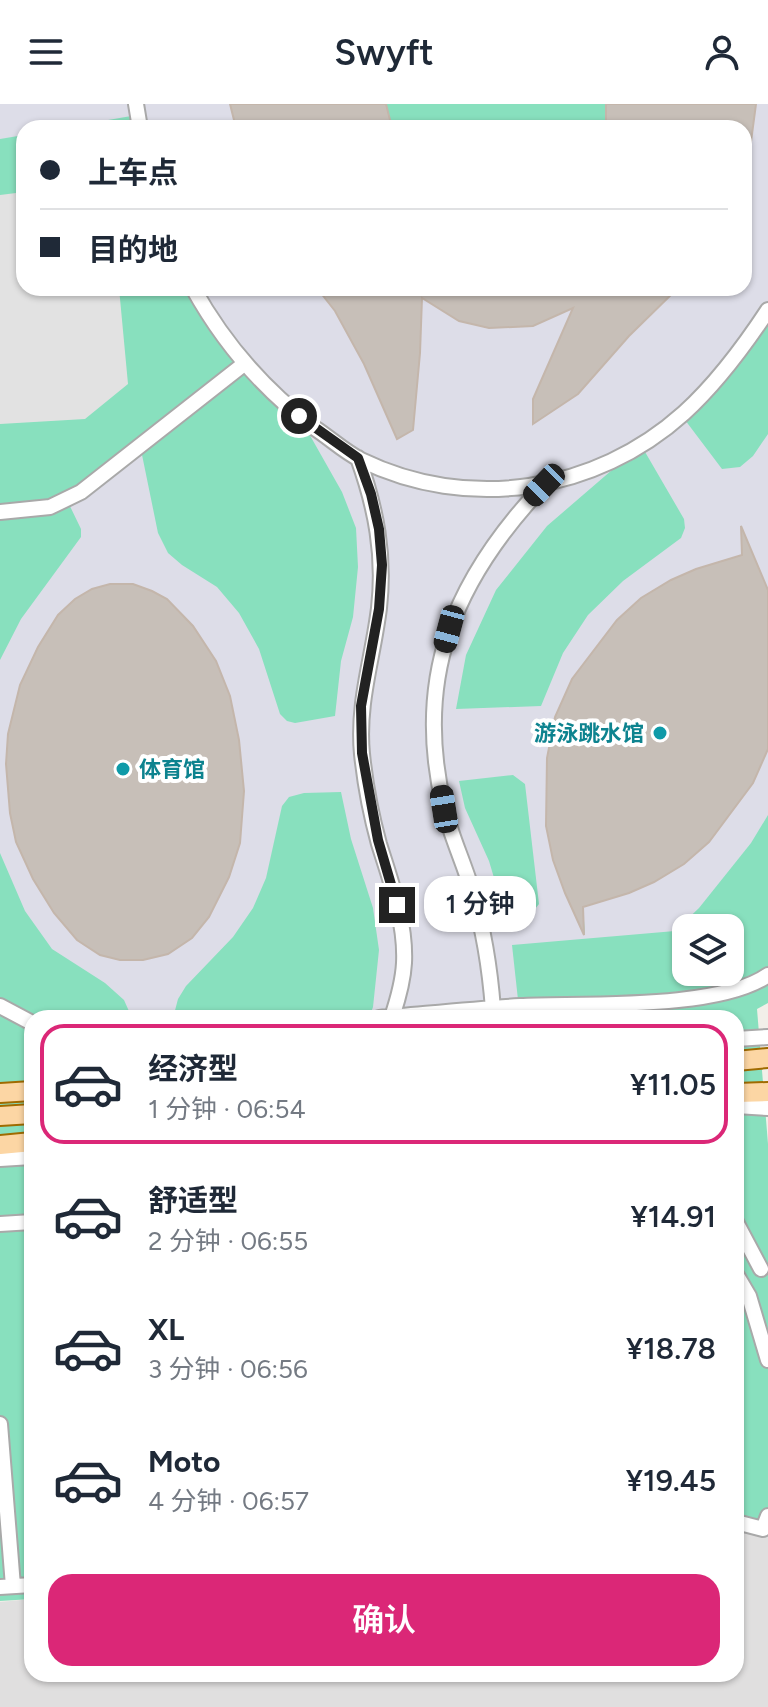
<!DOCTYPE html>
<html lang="zh">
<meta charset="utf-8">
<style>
body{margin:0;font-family:Figtree,"Noto Sans SC",sans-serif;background:#f6f6f7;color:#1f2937;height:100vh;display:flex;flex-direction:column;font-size:30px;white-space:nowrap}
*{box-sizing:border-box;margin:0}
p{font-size:26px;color:#747a83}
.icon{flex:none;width:44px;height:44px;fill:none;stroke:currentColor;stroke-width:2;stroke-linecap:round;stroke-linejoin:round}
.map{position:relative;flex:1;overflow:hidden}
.sheet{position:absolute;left:24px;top:906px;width:720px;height:672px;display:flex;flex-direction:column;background:#fff;border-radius:24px;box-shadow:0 2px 6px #0004}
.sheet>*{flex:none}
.top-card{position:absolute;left:16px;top:16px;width:736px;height:176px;border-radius:24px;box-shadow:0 2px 6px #0004;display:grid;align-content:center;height:176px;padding:0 24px;background:#fff}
.controls{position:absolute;left:672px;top:810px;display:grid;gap:16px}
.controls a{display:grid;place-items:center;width:72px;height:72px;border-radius:16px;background:#fff;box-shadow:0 2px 6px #0004;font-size:40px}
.end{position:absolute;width:36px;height:36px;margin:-18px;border:10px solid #222;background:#fff;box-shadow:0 0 0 4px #fff}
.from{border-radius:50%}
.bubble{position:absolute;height:56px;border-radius:24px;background:#fff;box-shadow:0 2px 6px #0004;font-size:26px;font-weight:600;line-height:56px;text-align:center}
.car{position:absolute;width:24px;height:48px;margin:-24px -12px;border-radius:10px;box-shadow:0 0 6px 2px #0007;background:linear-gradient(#222 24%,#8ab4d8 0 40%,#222 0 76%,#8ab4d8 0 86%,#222 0)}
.top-card b{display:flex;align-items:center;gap:28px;height:76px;font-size:30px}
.top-card b+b{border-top:2px solid #e0e1e3}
.top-card i{width:20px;height:20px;background:#1f2937}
ul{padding:14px 0 0;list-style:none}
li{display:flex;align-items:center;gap:24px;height:120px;margin:0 16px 12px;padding:0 8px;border:4px solid transparent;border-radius:24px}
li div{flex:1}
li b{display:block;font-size:30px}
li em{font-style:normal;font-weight:600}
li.selected{border-color:#db2777}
li>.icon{width:72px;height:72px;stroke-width:1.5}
.primary-button{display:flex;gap:16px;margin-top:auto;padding:16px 24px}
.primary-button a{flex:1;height:92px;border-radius:24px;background:#db2777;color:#fff;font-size:32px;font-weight:600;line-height:92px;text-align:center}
header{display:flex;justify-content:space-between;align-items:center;height:104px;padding:0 24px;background:#fff;font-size:36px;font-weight:600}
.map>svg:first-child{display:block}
.residential{fill:#e0dfdf}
.pitch{fill:#88e0be;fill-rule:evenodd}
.parking{fill:#e2e2e2}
.plaza{fill:#dddde8;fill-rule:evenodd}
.building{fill:#c7bfb8;stroke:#c4b6ab;stroke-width:2}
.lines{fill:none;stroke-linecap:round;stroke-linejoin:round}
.minor-casing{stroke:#a9a9a9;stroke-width:18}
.major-casing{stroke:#a06b00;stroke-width:22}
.minor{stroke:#fff;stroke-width:14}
.major{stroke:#fcd6a4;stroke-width:18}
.route{stroke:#222;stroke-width:10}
.culture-dot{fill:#0f9aa8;stroke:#fff;stroke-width:3}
.labels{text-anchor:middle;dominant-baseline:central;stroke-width:8;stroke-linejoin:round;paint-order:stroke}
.culture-label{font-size:22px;font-weight:bold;fill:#0d838f;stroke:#fff;text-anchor:end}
</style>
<header><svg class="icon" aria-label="menu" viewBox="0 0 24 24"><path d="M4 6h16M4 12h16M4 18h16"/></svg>Swyft<svg class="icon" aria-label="person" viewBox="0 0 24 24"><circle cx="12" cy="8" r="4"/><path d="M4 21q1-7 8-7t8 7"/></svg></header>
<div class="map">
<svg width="768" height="1603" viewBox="0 0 768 1603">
<rect width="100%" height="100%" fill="#f2efe9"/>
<path class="residential" d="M736,1425L768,1432V1603H0V1498L32,1495V1570H736Z"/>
<path class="pitch" d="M0,0H768V899L757,905L768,1040V1432L736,1425V914H32V1495L0,1497ZM24,24H744V184H24ZM686,824H730V868H686Z"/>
<path class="parking" d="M24,88V184H119L128,280L85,315L0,320V91Z"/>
<path class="plaza" d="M0,0H230L236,24H140L137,11L62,24H24V31L0,35Z
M756,0H768V206L682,312L722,365L740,363L753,352L768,330V486L741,422L742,451L696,465L671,476L641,494L617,516L572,575L555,613L547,654L546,690V722L553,756L565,789L585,831L583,803L629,789L654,778L684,760L709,738L753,679L768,645V711L751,739L699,804L675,827L512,841L520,914H369L373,903L379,846L373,804L351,735L341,688L304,689L289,693L282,702L266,774L253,804L233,833L186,882L178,895L173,914H132L124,896L105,879L52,845L25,807L0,749V556L21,515L81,433V425L67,396L140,341L158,429L168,449L182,461L217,483L239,509L259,545L280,610L287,617L295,619L335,612L341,557L353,513L358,463L356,424L342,388L299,312L266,282L193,184H317L335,207L364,260L397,335L424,184L436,203L459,217L579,191L533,295L534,319L578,290L629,232L678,184H744V62L751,36ZM641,341L684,415L685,424L681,434L623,477L588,511L563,549L541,602L456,605L466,551L496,486L547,422ZM110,480H133L152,487L167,495L193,522L215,557L230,593L239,636L244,687L240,739L229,773L209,813L192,834L168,850L143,856H120L100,851L16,738L10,709L6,660L8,630L20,581L38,543L58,511L75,495L92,485ZM513,671L525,680L539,800L531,810L506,814L489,757L465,704L459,677Z"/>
<path class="building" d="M230,0H386L392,24H236Z
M606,0H756L750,45L744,44V24H606Z
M317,184H678L629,232L578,290L533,320V295L573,204L533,222L489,224L459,217L422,194L420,249L413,326L397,335L364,260L335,207Z
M741,422L768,486V645L753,679L709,738L684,760L654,778L629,789L583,803L584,831L565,789L553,756L546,722L547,654L555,613L572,575L617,516L641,494L671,476L696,465L742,451Z
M110,480H133L152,487L167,495L193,522L216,557L230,592L239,636L244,687L240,739L229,773L209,813L192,834L168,850L143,856H120L100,851L77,836L54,809L33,775L16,738L10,709L6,660L8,630L20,581L38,543L58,511L75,495L92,485Z"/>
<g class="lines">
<defs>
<path id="minor" d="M136,0L140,24
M193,184C224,240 265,287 316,325C331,335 345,348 361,356C468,408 595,389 684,309C717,279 743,244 768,206
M358,354C376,404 385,451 379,504C373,554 357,599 362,650C365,679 371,711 379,740C391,778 406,819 404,859C403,878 398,895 392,913
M0,408L50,403L81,388L244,260
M0,902L32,919
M493,905C490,866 484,827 473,790C465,761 451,733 444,703C413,573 454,476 544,381
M379,914C426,910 473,905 520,902C583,899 719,906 768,871
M736,935L768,933
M736,1002L768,1004
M0,1055L32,1053
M736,1118L761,1165
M0,1120L32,1118
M736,1170L749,1192L768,1256
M0,1320L13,1482
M736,1418L763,1425L768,1412
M0,1483L32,1481"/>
<path id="major" d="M736,957L768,954
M0,989L32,987
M736,989L768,988
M0,1012L32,1010
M0,1041L32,1038"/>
</defs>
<use href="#minor" class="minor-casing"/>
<use href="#major" class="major-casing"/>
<use href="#minor" class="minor"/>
<use href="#major" class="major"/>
</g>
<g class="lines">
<path class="route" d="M299,312L358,354L371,390L379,425L382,461L379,505L361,602L362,649L378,736L397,801"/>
</g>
<g class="culture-dot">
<circle cx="660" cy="629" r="8"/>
<circle cx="123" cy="665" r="8"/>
</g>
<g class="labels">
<g class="culture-label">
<text x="644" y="629">游泳跳水馆</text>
<text x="139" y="665" text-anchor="start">体育馆</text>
</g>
</g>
</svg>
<div class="controls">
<a><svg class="icon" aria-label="layers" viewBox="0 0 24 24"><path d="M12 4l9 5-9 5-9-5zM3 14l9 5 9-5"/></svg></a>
</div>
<i class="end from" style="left:299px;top:312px"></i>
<i class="end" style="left:397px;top:801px"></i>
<div class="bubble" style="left:424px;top:772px;width:112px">1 分钟</div>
<i class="car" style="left:544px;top:381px;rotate:224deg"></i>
<i class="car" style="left:449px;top:525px;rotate:195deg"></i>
<i class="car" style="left:444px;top:705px;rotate:351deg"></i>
<div class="top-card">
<b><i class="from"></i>上车点</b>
<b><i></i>目的地</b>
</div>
<section class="sheet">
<ul>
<li class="selected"><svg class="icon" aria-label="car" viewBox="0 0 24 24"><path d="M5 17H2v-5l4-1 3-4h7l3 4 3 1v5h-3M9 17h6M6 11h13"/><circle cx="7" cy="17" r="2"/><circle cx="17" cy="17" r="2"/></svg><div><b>经济型</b><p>1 分钟 · 06:54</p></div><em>¥11.05</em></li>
<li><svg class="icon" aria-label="car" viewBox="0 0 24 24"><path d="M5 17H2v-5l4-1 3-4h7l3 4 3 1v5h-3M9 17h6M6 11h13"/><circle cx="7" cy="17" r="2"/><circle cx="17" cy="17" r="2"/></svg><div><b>舒适型</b><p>2 分钟 · 06:55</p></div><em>¥14.91</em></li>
<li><svg class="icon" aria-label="car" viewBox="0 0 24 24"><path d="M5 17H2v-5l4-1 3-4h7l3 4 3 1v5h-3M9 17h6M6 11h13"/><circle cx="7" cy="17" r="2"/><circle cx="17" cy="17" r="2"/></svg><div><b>XL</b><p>3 分钟 · 06:56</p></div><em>¥18.78</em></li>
<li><svg class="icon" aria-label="car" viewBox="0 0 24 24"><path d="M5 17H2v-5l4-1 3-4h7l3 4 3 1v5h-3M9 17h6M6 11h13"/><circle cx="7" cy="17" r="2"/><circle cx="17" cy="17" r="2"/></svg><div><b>Moto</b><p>4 分钟 · 06:57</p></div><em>¥19.45</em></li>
</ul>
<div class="primary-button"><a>确认</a></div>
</section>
</div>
